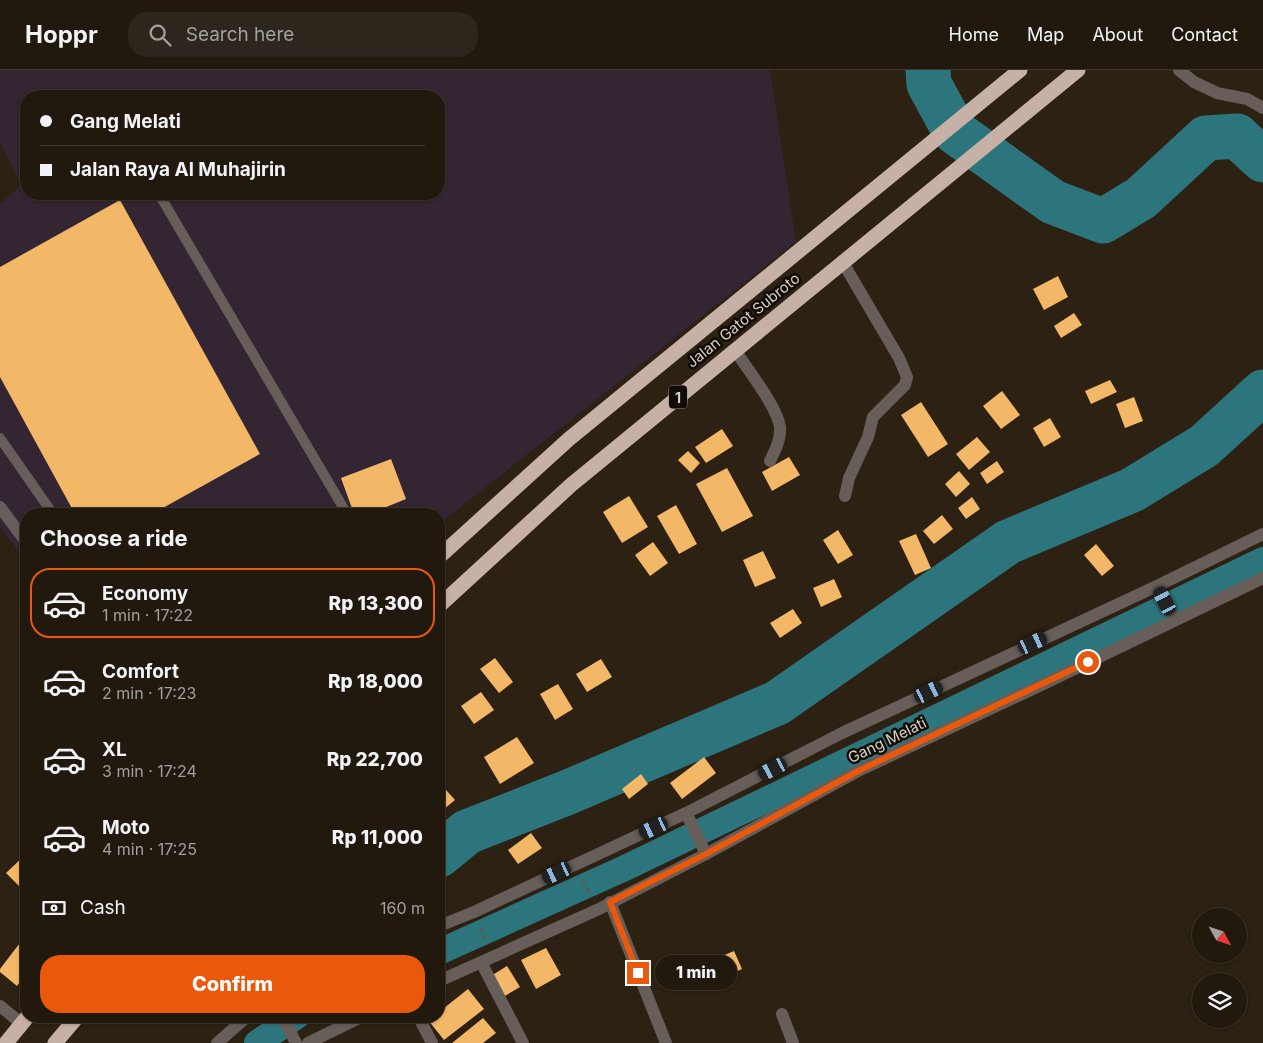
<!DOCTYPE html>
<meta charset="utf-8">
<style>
body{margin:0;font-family:Inter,sans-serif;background:#2d261c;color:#f1f3f6;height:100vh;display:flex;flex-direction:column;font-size:19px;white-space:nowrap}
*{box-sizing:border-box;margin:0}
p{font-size:16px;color:#a2a09e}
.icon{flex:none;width:28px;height:28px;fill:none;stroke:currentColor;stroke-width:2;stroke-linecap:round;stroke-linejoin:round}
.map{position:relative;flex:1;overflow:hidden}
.panel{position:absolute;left:20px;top:438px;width:425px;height:515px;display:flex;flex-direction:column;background:#21190e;border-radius:20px;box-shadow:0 1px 4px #0004,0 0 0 1px #3e382e}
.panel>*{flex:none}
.banner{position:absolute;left:20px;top:20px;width:425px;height:110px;border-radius:20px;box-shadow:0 1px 4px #0004,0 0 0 1px #3e382e;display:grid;align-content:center;height:110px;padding:0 20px;background:#21190e}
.needle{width:32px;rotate:130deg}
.tools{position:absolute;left:1192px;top:838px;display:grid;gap:10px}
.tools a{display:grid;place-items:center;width:55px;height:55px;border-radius:50%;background:#21190e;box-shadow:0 1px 4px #0004,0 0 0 1px #3e382e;font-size:25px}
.end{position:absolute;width:22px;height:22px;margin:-11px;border:6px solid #ea580c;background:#fff;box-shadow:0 0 0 2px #fff}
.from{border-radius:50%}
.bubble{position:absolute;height:35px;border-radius:18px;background:#21190e;box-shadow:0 1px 4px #0004,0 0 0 1px #3e382e;font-size:16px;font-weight:800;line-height:35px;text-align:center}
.car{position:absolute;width:15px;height:30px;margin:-15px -8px;border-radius:6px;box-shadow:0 0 4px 1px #0007;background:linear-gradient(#222 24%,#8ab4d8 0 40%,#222 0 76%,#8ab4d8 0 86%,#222 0)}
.banner b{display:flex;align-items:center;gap:18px;height:48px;font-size:19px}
.banner b+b{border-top:1px solid #3e382e}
.banner i{width:12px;height:12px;background:#f1f3f6}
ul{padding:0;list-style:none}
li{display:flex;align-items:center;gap:15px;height:70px;margin:0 10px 8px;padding:0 10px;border:2px solid transparent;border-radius:20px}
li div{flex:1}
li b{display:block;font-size:19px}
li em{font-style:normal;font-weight:800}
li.selected{border-color:#ea580c}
li>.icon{width:45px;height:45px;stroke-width:1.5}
h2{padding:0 20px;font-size:22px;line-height:60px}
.pay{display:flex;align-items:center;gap:12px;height:55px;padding:0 20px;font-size:19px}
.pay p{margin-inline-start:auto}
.button{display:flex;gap:10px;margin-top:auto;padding:10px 20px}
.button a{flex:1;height:58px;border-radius:20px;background:#ea580c;color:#fff;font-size:20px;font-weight:800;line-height:58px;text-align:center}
header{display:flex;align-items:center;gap:30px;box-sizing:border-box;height:70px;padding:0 25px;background:#21190e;border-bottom:1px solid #3e382e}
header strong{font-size:24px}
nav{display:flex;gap:28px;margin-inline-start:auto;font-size:18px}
.search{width:350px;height:45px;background:#2d261c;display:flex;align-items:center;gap:12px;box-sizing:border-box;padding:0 18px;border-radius:20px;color:#a2a09e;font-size:19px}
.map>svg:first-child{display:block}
.industrial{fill:#332532;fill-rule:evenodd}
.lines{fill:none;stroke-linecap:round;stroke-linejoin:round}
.canal{stroke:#2d757c;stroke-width:26}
.river{stroke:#2d757c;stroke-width:45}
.building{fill:#f3b768}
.path{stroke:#645a4c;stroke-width:3;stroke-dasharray:4 4;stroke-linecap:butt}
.lane{stroke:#675e59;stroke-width:10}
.street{stroke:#675e59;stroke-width:12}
.highway{stroke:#c7b0a5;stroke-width:15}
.route{stroke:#ea580c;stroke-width:6}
.labels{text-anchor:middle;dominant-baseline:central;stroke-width:5;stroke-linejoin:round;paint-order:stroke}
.shield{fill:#110b06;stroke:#9d968d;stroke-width:1}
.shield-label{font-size:14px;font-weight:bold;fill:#d9d1c7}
.street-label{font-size:15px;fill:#d9d1c7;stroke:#110b06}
</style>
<header>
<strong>Hoppr</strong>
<div class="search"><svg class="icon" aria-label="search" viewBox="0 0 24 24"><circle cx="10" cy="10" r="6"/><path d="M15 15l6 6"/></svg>Search here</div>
<nav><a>Home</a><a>Map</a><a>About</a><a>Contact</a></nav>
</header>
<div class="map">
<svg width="1263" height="973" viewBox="0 0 1263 973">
<rect width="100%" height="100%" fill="#2c2112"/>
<path class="industrial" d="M0,0H770L796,172L439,454V444H26V492L0,457V134L21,115L0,72ZM26,26H439V124H26Z"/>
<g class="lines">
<path class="canal" d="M439,882L625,798L1263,490
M257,973L297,946"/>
<path class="river" d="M928,0L929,14L955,62L1053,132L1103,151L1141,128L1206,68L1237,66L1263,90
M439,785L467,762L566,723L777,633L1008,472L1132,420L1204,376L1263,322"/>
</g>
<path class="building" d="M120,130L260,384L152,444H75L0,307V197Z
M1058,206L1068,227L1044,240L1033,219Z
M1074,243L1082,255L1061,268L1054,256Z
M1110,310L1117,322L1091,334L1085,321Z
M1002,321L1020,345L1001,359L983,336Z
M1134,327L1143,351L1125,358L1116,334Z
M921,332L948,374L928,387L901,345Z
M1050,348L1061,367L1044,377L1033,358Z
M722,359L733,376L706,393L695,377Z
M977,367L990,382L969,400L956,384Z
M688,381L700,393L691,403L678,390Z
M789,387L800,405L772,421L762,402Z
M391,389L406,429L369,444H354L341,408Z
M997,391L1004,402L987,414L980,403Z
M727,398L753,446L722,462L696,414Z
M959,401L970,414L956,427L945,414Z
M629,426L648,457L622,473L603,442Z
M972,427L980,439L966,449L958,438Z
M676,435L697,474L679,484L657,446Z
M942,445L953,459L934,474L923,461Z
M838,460L853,485L838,494L823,470Z
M916,464L931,498L915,505L899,471Z
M653,472L668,493L650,506L635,485Z
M1096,474L1114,496L1102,506L1084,485Z
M763,481L776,508L755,517L743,490Z
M834,509L842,527L821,537L813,518Z
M793,539L802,553L780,568L770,553Z
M495,588L513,612L499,623L480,599Z
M601,589L612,607L587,622L576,604Z
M558,614L573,639L555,650L540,624Z
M481,622L494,640L474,654L461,636Z
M517,667L534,693L500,714L484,687Z
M704,687L716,703L682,729L670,713Z
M641,704L648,714L629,729L622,719Z
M439,712L455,730L444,739L439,733Z
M531,763L542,778L518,794L508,780Z
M25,785L26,786V819L24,821L6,803Z
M26,865V903L17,916L0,902V899Z
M546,878L561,905L536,919L521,890Z
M734,881L742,899L699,918L691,899Z
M507,896L520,917L503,927L491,906Z
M468,919L484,939L444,970L428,950L433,946H439V942Z
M483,948L496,963L483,973H452Z"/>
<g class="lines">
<path class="path" d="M583,811L589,823
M480,858L486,871"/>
<path class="lane" d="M159,124L347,444
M0,368L53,444"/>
<path class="street" d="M1179,0L1194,12L1217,23L1247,29L1263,38
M842,191L899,288L907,307L905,315L873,347L868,367L849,408L845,426
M735,280C747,299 777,336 780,357C781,369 775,381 770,391
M0,437L26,472
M1157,516L1175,549
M686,743L706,784
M610,832L666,973
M439,856L474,842L686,743L842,663L1157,516L1263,464
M481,892L523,973
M439,911L599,839L706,784L860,700L1035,618L1263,508
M0,936L22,954
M782,944L793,973
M282,946L296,973
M418,946L432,973
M217,973L248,946
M308,973L363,946"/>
<path class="highway" d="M439,487L569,369L1020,0
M439,536L571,415L1078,0
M6,973L28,946
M55,973L78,946"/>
</g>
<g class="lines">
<path class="route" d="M638,903L610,832L706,784L860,700L1088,592"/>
</g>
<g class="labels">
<rect class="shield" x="669" y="315.5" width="18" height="23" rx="4"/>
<g class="shield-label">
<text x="678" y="327">1</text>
</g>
<g class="street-label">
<text transform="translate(743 250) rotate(-39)">Jalan Gatot Subroto</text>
<text transform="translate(887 670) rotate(-26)">Gang Melati</text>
</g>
</g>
</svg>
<div class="tools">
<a><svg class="needle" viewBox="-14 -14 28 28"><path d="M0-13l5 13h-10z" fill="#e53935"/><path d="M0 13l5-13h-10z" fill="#a2a09e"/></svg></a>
<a><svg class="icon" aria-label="layers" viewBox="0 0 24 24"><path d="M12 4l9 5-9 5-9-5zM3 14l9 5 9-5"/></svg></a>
</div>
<i class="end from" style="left:1088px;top:592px"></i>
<i class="end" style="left:638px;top:903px"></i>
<div class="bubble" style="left:655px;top:885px;width:82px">1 min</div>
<i class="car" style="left:1165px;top:531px;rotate:332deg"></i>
<i class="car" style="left:1033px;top:573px;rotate:65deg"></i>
<i class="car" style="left:929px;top:622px;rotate:64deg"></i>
<i class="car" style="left:773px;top:699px;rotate:243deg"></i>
<i class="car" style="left:654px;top:758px;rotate:245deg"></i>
<i class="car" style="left:557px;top:803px;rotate:245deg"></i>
<div class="banner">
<b><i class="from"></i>Gang Melati</b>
<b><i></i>Jalan Raya Al Muhajirin</b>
</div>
<section class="panel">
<h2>Choose a ride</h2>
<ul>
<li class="selected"><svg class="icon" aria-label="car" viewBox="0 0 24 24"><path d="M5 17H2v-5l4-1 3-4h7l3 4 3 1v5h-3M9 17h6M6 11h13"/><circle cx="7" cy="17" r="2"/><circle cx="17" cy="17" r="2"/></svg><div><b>Economy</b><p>1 min · 17:22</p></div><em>Rp 13,300</em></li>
<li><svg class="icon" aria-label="car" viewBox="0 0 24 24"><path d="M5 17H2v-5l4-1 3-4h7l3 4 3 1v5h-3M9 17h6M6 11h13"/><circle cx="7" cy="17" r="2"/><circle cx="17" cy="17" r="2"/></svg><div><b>Comfort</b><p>2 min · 17:23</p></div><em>Rp 18,000</em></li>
<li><svg class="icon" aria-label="car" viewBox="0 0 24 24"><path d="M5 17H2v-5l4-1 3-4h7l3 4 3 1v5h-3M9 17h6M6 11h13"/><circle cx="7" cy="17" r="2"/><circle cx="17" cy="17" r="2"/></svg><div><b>XL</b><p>3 min · 17:24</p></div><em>Rp 22,700</em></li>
<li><svg class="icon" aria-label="car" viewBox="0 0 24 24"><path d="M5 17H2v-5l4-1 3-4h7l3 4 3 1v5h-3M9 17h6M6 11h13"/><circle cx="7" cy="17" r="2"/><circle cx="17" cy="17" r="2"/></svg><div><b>Moto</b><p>4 min · 17:25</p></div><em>Rp 11,000</em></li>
</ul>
<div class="pay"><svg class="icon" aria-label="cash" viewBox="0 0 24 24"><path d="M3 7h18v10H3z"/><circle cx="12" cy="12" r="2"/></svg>Cash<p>160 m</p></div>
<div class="button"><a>Confirm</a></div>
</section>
</div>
